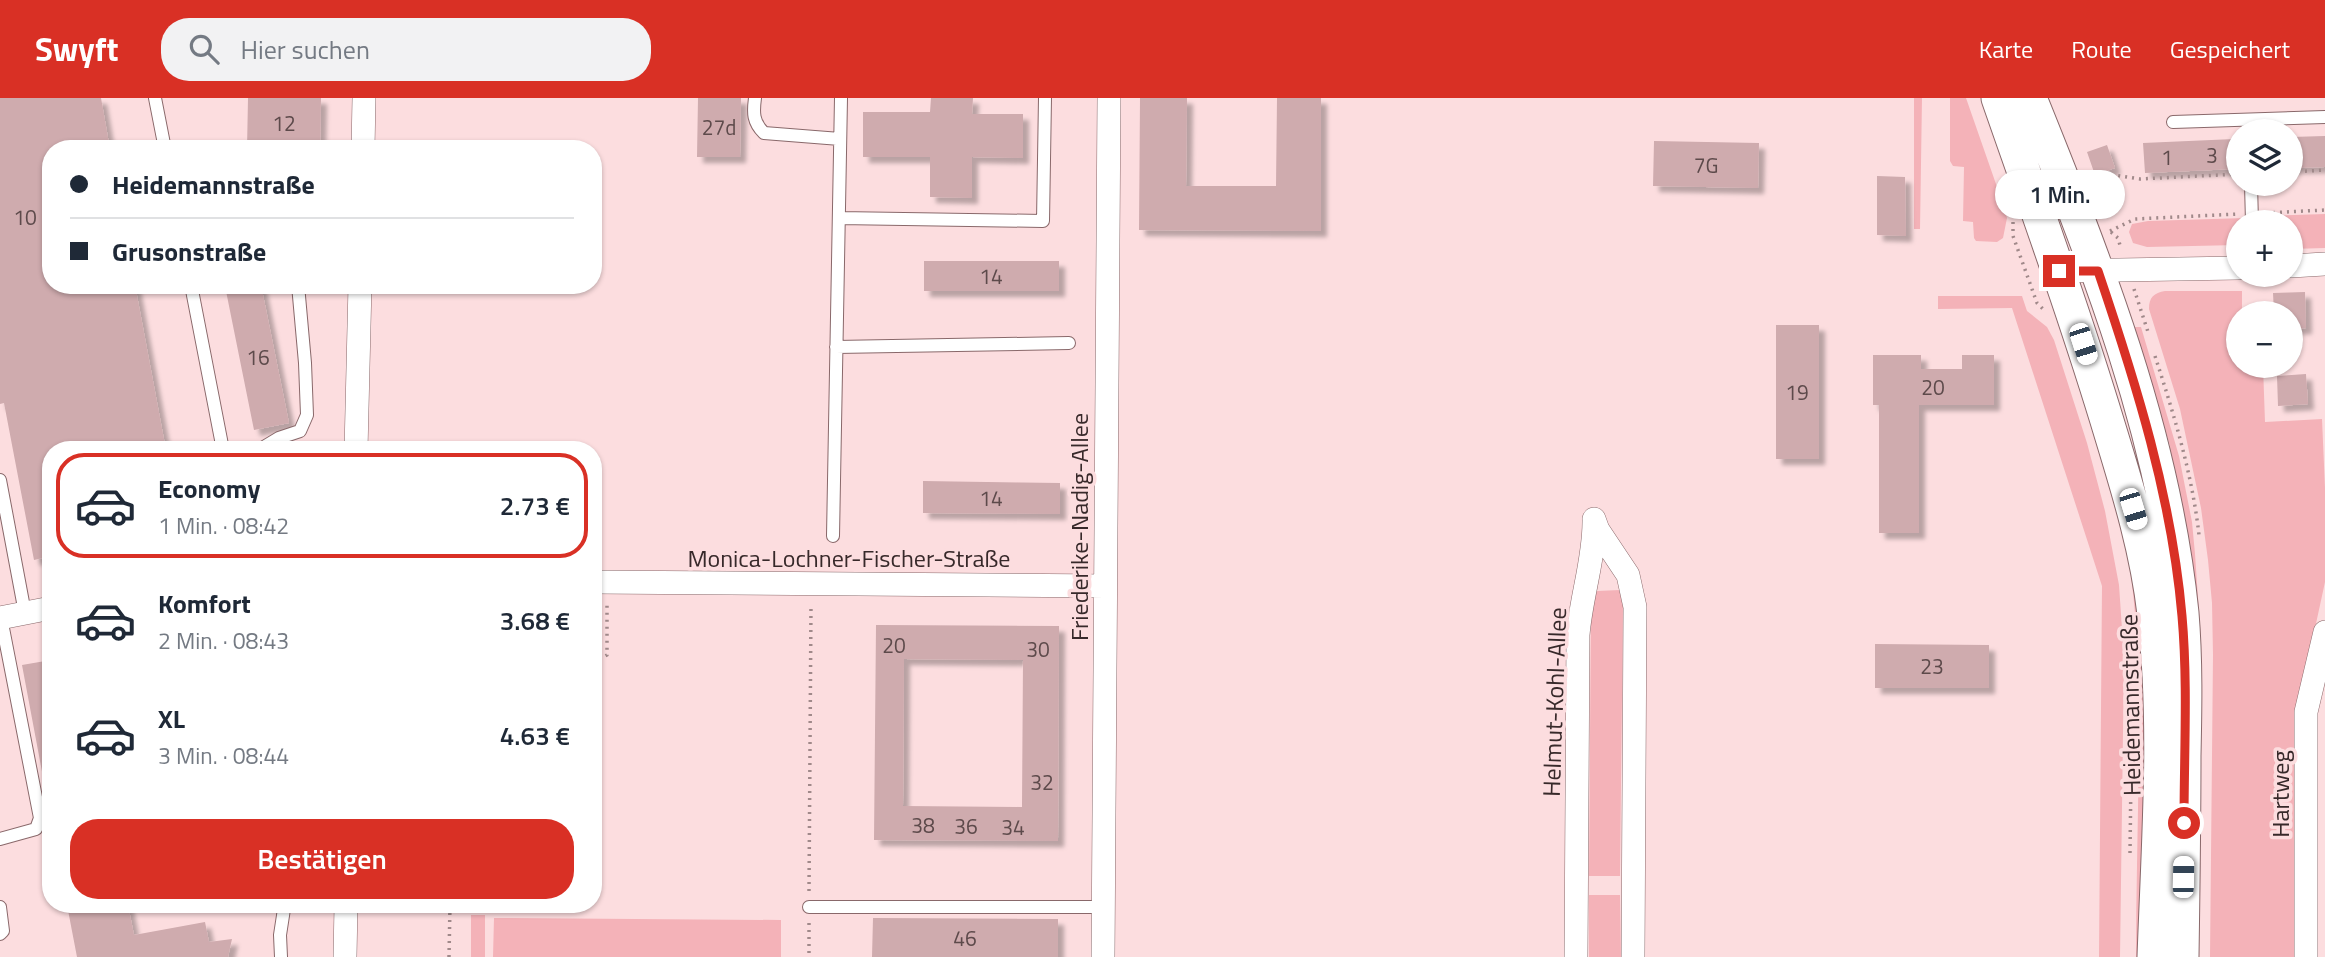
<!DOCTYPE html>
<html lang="de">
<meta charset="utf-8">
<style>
body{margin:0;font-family:"Titillium Web",sans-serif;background:#f2f2f3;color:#1f2937;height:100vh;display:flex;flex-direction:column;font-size:26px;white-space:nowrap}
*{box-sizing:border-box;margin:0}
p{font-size:23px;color:#747a83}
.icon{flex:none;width:38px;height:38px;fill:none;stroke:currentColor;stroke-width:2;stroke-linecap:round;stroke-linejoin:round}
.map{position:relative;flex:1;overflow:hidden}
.drawer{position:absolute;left:42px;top:343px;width:560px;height:472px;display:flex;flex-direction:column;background:#fff;border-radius:28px;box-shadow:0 2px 5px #0004}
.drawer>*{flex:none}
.guide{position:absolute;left:42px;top:42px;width:560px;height:154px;border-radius:28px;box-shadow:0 2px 5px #0004;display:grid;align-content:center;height:154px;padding:0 28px;background:#fff}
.fabs{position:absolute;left:2226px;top:21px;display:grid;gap:14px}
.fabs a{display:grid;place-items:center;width:77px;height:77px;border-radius:50%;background:#fff;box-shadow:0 2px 5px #0004;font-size:35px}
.end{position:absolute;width:32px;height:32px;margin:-16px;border:9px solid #d93025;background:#fff;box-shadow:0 0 0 4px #fff}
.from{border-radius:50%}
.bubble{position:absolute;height:49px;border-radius:24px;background:#fff;box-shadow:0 2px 5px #0004;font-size:23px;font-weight:600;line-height:49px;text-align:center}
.car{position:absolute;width:21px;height:42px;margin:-21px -10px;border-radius:9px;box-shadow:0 0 5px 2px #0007;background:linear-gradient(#fff 24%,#345 0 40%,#fff 0 76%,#345 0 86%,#fff 0)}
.guide b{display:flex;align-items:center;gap:24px;height:66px;font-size:26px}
.guide b+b{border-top:2px solid #e0e1e3}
.guide i{width:18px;height:18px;background:#1f2937}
ul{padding:12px 0 0;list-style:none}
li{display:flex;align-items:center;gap:21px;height:105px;margin:0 14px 10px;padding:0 14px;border:4px solid transparent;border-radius:28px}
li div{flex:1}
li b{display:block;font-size:26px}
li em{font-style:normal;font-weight:600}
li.current{border-color:#d93025}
li>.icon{width:63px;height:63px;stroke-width:1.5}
.action{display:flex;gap:14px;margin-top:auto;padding:14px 28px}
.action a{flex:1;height:80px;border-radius:28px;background:#d93025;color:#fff;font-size:28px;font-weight:600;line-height:80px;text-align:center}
header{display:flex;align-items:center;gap:42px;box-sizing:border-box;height:98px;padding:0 35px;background:#d93025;color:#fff}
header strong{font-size:33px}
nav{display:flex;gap:38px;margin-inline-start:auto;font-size:24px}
.search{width:490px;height:63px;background:#f2f2f3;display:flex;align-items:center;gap:18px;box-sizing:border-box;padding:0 24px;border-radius:28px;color:#747a83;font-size:26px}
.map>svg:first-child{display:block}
.green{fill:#f4b2b8}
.building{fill:#cfabae;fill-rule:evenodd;filter:url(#shadow)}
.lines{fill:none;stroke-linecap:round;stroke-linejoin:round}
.lane-casing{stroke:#89686a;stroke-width:14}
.street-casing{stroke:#89686a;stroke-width:24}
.secondary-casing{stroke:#89686a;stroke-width:35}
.path{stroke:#a0898a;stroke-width:3.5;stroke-dasharray:2 5;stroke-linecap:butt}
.lane{stroke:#fff;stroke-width:12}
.street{stroke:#fff;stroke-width:23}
.secondary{stroke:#fff;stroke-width:33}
.route{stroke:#d93025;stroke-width:9}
.labels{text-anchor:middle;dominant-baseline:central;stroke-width:7;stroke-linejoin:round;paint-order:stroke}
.number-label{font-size:21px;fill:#5d4a4b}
.street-label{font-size:24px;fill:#37292a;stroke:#fcdddf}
</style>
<header>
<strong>Swyft</strong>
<div class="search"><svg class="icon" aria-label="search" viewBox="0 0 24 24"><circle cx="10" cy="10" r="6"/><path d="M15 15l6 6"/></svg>Hier suchen</div>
<nav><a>Karte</a><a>Route</a><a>Gespeichert</a></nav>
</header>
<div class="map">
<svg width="2325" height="859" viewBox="0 0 2325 859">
<defs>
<filter id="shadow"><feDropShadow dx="6" dy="6" stdDeviation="2" flood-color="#0004"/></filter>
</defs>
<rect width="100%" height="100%" fill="#fcdddf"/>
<path class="green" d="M1914,0H1922L1920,131H1914Z
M1950,0H1966L2004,109L2007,120L2003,140L1997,144L1976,143L1974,140L1973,124L1963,123L1964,69L1953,68L1950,63Z
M2325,116V150L2291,151V124H2265V118Z
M2245,120V124H2238V147L2147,149L2133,145L2129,134L2132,126L2148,123Z
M2165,193H2242V215H2238V268H2263L2265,324L2322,321L2325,390V484L2299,604L2296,859H2210L2213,557L2212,505L2208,462L2201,410L2180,311L2149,211C2149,199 2154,195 2165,193Z
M1938,198H2022L2027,213L2047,229L2054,242L2087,345L2105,413L2119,487L2124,560L2120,859H2099L2102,488L2012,210L1938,211Z
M2134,229H2141L2179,358L2192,424L2195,456L2201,544L2199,859H2193L2170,348Z
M2112,367L2147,540L2143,859H2136C2136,750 2142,639 2136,530C2133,475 2122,421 2112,367Z
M1620,492L1623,506L1620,778H1589L1591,501L1597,493Z
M1589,797H1620L1621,859H1589Z
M471,817H485V859H471Z
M494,820L781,822V859H493Z"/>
<path class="building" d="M0,0H101L110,51H51V187H135L166,352H51V458L34,462L4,305L0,306Z
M248,0H321L320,51H247Z
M698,0H741L740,59H697Z
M931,0H973L972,16H1023V60L972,59V100L930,99V59H863V14H930Z
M1140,0H1187L1186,88H1276L1277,0H1321V133L1139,132Z
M2325,38V69L2291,70V39Z
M2234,41L2235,71L2145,75L2143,45Z
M1654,43L1759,45L1758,90L1653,88Z
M2107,47L2115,70L2095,77L2087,54Z
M1877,78L1905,79L1906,138L1877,137Z
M924,163H1059V193H924Z
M256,187H261L289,325L254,332L226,193Z
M2305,194L2306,230L2291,231V215H2274L2273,195Z
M1776,227H1819V361H1776Z
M1873,257H1921V271H1962V257H1994V307H1919V435H1879V307H1873Z
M2306,276L2308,306L2278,308L2277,278Z
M923,383L1060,385V416L923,415Z
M876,527L1059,528L1058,743L874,742ZM904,561L1023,562L1022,709L903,708Z
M1875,546L1989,547V590H1875Z
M51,562V678L43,679L22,567Z
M67,807H128L134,837L205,824L209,844L232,841L228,859H77Z
M873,820L1058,821V859H872Z"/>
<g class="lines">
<defs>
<path id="lane" d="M155,0L165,51
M755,0C753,15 753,24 764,35L840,41
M2173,24L2325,19
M2251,86L2252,124
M839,120L1043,123L1045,0
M191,187L223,352
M836,249L1069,245
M259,352L279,340L300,333L307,317L305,265L298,187
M0,382L25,515
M833,438L841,0
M0,741L36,731L40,720L1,520
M0,809L3,833L0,836
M809,809H1103
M281,859L280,837L284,811L290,807"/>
<path id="street" d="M363,51L364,0
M2291,168L2325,166
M2059,173L2238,170
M356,352L360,187
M1594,421L1598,432L1628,477L1635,509L1633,859
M593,484L1105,488
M0,520L51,510
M345,859L346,807
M1103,859L1109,0
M1576,859L1578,537C1581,499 1594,463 1594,424
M2306,859V614L2325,534"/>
<path id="secondary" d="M1998,0C2037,112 2077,223 2111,336C2129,395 2147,454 2154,516C2167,629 2158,745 2154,859
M2030,0C2097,166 2164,336 2182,515C2186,563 2185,611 2184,658C2184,725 2183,792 2182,859"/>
</defs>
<use href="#lane" class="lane-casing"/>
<use href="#street" class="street-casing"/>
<use href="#secondary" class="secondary-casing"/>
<path class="path" d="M2291,74L2325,72
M2092,86L2114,77L2140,81L2238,76
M2266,115L2325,112
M2013,124V138L2037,205L2043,211
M2110,133L2135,121L2238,116
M2111,134L2118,140L2121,151
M2134,191L2149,237
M2155,258C2174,317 2192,375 2199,437
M593,564L607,557V504
M2130,755L2132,599
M809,793L811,507
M809,825V859
M449,859L450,807"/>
<use href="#lane" class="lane"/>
<use href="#street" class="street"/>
<use href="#secondary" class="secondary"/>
</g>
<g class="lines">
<path class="route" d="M2059,173H2098C2136,285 2172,400 2182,518C2188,586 2184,656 2184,725"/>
</g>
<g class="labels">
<g class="number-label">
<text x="284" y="25">12</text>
<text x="719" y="29">27d</text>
<text x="2212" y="57">3</text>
<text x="2167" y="59">1</text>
<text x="1706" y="67">7G</text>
<text x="25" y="119">10</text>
<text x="991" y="178">14</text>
<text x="258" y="259">16</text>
<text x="1933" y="289">20</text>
<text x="1797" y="294">19</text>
<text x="991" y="400">14</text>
<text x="894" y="547">20</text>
<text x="1038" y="551">30</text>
<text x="1932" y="568">23</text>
<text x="1042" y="684">32</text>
<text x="923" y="727">38</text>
<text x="966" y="728">36</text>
<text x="1013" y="729">34</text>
<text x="965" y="840">46</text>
</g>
<g class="street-label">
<text transform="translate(1079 429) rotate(-90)">Friederike-Nadig-Allee</text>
<text x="849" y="460">Monica-Lochner-Fischer-Straße</text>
<text transform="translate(1554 604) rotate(-88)">Helmut-Kohl-Allee</text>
<text transform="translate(2130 607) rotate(-91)">Heidemannstraße</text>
<text transform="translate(2280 696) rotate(-90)">Hartweg</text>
</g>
</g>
</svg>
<div class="fabs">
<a><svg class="icon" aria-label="layers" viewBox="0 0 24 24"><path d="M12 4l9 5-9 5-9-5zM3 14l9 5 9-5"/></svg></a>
<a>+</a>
<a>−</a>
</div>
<i class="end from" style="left:2184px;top:725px"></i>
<i class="end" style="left:2059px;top:173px"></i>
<div class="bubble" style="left:1995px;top:72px;width:130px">1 Min.</div>
<i class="car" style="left:2083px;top:246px;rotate:162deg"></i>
<i class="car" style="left:2133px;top:411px;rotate:163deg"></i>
<i class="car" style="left:2183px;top:779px;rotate:1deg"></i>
<div class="guide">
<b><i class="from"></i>Heidemannstraße</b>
<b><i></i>Grusonstraße</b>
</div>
<section class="drawer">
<ul>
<li class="current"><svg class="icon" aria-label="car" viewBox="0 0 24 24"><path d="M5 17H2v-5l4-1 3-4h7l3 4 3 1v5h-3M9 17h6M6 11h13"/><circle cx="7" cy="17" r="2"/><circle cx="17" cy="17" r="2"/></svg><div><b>Economy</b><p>1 Min. · 08:42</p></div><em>2.73 €</em></li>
<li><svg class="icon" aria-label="car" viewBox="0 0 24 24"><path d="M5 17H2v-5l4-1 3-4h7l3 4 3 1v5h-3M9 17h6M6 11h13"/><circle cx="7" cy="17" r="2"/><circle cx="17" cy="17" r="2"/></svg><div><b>Komfort</b><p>2 Min. · 08:43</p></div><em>3.68 €</em></li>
<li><svg class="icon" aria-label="car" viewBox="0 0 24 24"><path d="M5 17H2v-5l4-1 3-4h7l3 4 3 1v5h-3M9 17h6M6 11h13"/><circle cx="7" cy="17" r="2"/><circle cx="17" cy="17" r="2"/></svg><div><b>XL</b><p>3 Min. · 08:44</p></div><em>4.63 €</em></li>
</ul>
<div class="action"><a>Bestätigen</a></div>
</section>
</div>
